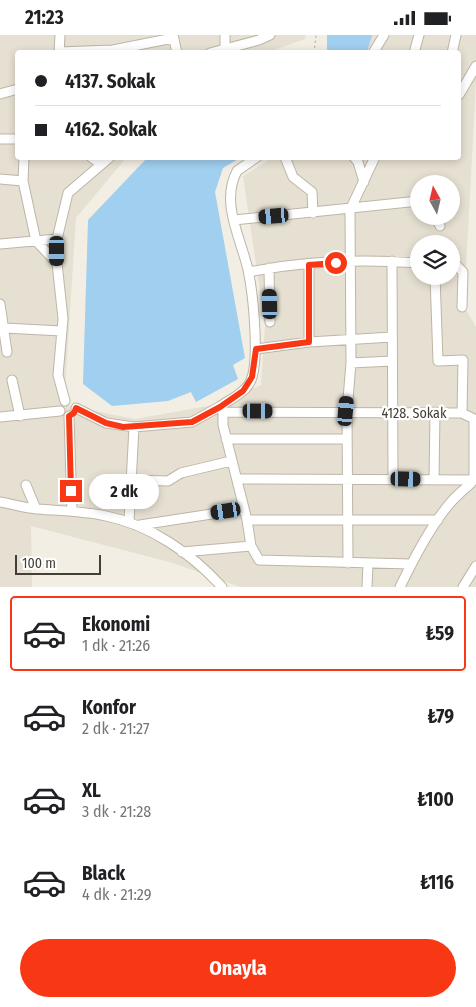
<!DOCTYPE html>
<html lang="tr">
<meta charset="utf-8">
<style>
body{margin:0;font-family:"Fira Sans Condensed",sans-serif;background:#f2f2f2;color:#202124;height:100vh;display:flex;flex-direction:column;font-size:19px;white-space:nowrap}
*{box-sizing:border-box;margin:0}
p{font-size:16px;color:#757577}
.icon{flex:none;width:28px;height:28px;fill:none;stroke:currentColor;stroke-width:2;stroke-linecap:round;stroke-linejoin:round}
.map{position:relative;height:552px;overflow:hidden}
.side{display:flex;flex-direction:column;background:#fff;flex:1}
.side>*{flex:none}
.guide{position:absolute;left:15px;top:15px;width:446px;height:110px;border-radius:5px;box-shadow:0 2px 8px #0003;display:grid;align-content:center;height:110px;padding:0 20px;background:#fff}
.needle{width:32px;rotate:352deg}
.buttons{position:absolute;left:410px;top:140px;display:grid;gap:10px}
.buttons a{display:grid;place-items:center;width:50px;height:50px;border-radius:50%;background:#fff;box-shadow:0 2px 8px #0003;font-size:25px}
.scale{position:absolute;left:15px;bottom:12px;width:86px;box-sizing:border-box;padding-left:5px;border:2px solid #443e34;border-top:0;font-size:14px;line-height:18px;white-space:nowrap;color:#443e34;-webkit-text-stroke:4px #fff;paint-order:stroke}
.end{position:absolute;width:22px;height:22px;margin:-11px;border:6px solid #f83815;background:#fff;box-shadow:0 0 0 2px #fff}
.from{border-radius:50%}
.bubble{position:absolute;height:35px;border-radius:18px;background:#fff;box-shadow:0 2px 8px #0003;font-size:16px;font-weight:700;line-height:35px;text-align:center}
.car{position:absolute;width:15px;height:30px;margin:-15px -8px;border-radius:6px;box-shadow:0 0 4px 1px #0007;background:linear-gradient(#222 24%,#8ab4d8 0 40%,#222 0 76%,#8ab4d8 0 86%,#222 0)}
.guide b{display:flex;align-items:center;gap:18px;height:48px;font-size:19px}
.guide b+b{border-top:1px solid #e0e0e0}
.guide i{width:12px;height:12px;background:#202124}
ul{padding:9px 0 0;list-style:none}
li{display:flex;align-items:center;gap:15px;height:75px;margin:0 10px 8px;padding:0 10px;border:2px solid transparent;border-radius:5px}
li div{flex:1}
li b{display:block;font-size:19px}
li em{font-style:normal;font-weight:700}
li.current{border-color:#f83815}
li>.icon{width:45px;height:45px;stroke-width:1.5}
.button{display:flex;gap:10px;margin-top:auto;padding:10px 20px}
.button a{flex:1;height:58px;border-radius:30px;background:#f83815;color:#fff;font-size:20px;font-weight:700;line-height:58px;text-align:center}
.status{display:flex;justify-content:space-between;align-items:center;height:35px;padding:0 25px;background:#fff;direction:ltr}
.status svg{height:14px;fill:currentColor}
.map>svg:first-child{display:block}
.residential{fill:#e6e0d2;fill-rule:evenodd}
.water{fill:#a0cfef}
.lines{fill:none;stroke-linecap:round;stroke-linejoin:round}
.minor-casing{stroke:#bdb6a7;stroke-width:11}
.path{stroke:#bfb198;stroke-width:1;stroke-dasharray:2.5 2.5;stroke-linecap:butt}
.minor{stroke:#fff;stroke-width:9}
.route{stroke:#f83815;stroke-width:6}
.labels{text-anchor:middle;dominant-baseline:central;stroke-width:4.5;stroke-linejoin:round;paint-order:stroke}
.street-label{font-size:14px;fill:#443e34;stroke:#fff}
</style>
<div class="status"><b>21:23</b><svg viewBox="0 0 49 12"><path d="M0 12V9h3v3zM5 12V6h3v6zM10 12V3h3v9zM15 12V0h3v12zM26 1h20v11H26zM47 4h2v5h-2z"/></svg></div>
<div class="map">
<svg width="476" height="552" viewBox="0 0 476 552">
<rect width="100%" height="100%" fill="#f2eee4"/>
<path class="residential" d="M0,0H306L305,4L268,17L18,18V122L126,123L76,183L64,370L135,384L213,370L261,350L265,291L243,141L272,123L459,122V18L356,17L366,0H476V47L464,271L476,292V552H240L173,528L31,491L32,552H0ZM419,149H451V181H419ZM419,209H451V241H419Z"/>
<path class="water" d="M327,0H372L367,17L327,18Z
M148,122L240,123L223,133L215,157L245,323L233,330L238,344L196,367L191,357L168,366L112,371L83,349L88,185Z"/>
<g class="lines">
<defs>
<path id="minor" d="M173,0L177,18
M225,0V14
M59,17L113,15L173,3
M59,18L60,0
M210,18L259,5L270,0
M373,18L384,0
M414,18L419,0
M452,18L456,0
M0,59L18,54
M459,60L476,31
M0,104H18
M24,122L23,146L36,206L57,228
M91,122L101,129
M285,122L293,142L312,157L313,178
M354,122L358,127L364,147
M0,144L23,146
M436,181L440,191
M234,185L419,166
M0,209L57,204
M392,226L393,444
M309,230V307
M451,230L457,231L463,237L462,272
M269,233L270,287
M249,237C303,226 363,224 419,228
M435,241L438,326L463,325L462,378
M0,269L7,317
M5,293L61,296
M256,314L309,307L392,302
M351,328L392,326
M12,345L20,381
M65,366L58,340L63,284L57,228V204L68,158L110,122
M219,372C229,365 243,359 249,349C261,331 253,258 248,235C241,203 220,168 237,136L257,122
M76,373L106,388L134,392L192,387L219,372L223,377L462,378L474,384V445
M223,377V390L247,485L251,511L259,525L411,529
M69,381L72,475
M0,382L60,376
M226,404H347
M237,444L474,445
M130,445L168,446L181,438L231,426
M434,445L435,377
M26,450L36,474
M0,467C12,469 25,473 38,474C61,476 83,476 106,481C151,490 192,519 222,552
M247,485H438
M129,486L134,392
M140,490L244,474
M182,517L251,511
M348,528L347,376L351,328L350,175L375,122
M367,552L368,529
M400,552C413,525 437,478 460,458C468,450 469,452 476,442
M463,552L476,531"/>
</defs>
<use href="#minor" class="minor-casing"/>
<path class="path" d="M314,18L316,0"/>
<use href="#minor" class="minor"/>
</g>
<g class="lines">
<path class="route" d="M71,456L69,381L74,378L76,373L106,388L123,392L192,387L220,372L243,356L252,342L256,314L309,307V230L336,228"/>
</g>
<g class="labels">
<g class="street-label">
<text x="414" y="378">4128. Sokak</text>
</g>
</g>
</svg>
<div class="buttons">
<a><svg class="needle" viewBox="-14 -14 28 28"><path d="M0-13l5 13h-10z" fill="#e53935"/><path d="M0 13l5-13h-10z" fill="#757577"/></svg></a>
<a><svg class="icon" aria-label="layers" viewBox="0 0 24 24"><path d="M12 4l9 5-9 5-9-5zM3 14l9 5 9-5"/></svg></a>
</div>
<div class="scale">100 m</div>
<i class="end from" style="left:336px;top:228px"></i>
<i class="end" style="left:71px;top:456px"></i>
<div class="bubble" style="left:89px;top:439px;width:70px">2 dk</div>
<i class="car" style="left:274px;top:181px;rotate:265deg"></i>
<i class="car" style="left:57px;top:216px;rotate:180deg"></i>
<i class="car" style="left:270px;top:269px;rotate:359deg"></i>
<i class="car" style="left:258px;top:376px;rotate:90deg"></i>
<i class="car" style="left:346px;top:376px;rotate:5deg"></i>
<i class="car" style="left:406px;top:444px;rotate:91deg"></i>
<i class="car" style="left:226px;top:476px;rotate:261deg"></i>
<div class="guide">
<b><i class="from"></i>4137. Sokak</b>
<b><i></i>4162. Sokak</b>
</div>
</div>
<section class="side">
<ul>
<li class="current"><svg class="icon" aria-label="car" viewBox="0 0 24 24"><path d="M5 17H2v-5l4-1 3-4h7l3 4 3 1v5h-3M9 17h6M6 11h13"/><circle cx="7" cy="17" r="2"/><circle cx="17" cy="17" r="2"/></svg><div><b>Ekonomi</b><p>1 dk · 21:26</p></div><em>₺59</em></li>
<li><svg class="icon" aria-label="car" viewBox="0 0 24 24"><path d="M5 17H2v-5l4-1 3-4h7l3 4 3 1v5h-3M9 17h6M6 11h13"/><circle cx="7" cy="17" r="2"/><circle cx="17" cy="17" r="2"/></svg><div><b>Konfor</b><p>2 dk · 21:27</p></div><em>₺79</em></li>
<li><svg class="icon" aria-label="car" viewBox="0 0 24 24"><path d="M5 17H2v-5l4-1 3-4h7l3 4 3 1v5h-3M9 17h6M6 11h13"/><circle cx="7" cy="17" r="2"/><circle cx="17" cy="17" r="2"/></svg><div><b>XL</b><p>3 dk · 21:28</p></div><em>₺100</em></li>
<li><svg class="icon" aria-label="car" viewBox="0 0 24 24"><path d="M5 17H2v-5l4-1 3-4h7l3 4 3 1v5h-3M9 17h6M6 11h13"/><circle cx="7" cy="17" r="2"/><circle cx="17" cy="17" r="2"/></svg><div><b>Black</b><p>4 dk · 21:29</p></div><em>₺116</em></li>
</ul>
<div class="button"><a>Onayla</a></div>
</section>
